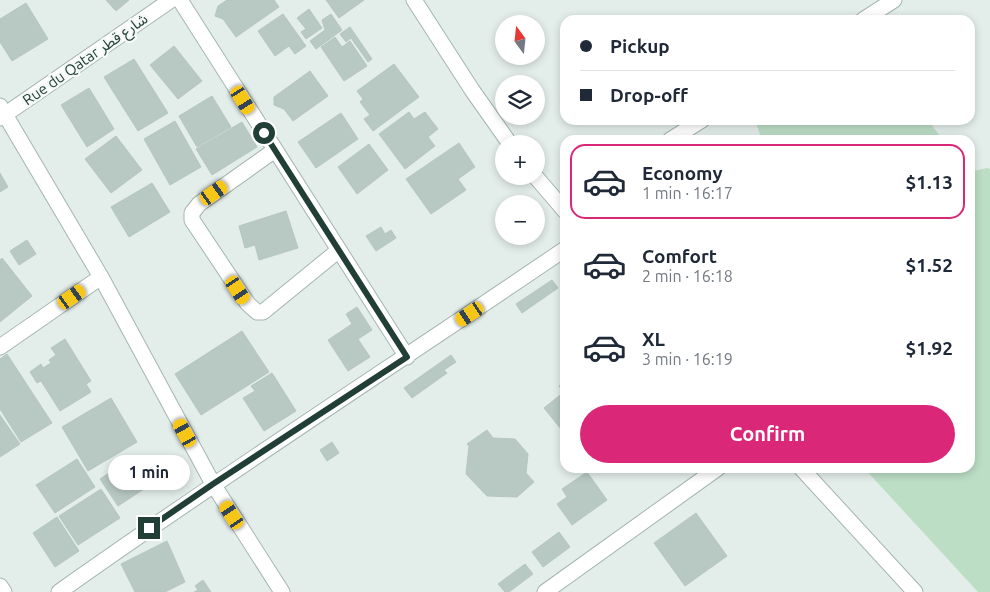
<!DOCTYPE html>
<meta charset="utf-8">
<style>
body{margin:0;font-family:Ubuntu,"Noto Sans Arabic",sans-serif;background:#f2f2f3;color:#1f2937;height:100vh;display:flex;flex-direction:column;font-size:19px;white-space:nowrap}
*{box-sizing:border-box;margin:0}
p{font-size:16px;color:#747a83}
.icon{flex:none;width:28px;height:28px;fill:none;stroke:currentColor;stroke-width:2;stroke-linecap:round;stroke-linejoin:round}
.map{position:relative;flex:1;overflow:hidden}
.sheet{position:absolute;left:560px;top:135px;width:415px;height:338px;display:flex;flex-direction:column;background:#fff;border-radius:15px;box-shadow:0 2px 8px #0003}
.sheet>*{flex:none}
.guide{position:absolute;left:560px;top:15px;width:415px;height:110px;border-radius:15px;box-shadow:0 2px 8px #0003;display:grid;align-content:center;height:110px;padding:0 20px;background:#fff}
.needle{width:32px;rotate:345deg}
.controls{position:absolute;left:495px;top:15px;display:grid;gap:10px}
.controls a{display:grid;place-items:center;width:50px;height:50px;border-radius:50%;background:#fff;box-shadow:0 2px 8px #0003;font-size:25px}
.end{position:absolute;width:22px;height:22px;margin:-11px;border:6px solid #223f37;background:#fff;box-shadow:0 0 0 2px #fff}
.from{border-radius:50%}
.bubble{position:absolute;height:35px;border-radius:18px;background:#fff;box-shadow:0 2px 8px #0003;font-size:16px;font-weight:600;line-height:35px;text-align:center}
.car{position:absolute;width:15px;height:30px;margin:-15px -8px;border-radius:6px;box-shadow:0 0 4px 1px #0007;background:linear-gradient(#f5c518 24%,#345 0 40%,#f5c518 0 76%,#345 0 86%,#f5c518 0)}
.guide b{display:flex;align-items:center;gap:18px;height:48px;font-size:19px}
.guide b+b{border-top:1px solid #e0e1e3}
.guide i{width:12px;height:12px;background:#1f2937}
ul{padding:9px 0 0;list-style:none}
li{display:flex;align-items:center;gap:15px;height:75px;margin:0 10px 8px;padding:0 10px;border:2px solid transparent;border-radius:15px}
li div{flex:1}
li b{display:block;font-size:19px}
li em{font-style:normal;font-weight:600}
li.current{border-color:#db2777}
li>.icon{width:45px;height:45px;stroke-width:1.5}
.action{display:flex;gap:10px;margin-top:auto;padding:10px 20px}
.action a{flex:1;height:58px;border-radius:30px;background:#db2777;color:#fff;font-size:20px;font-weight:600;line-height:58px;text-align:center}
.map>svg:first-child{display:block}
.green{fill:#bcdec5}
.building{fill:#b8c8c2;stroke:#b5c7c0}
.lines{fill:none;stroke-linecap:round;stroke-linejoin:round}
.minor-casing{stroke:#a5b5b0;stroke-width:17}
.minor{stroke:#fff;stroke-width:15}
.route{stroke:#223f37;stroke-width:6}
.labels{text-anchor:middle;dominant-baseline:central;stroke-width:4.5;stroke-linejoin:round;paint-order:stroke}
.street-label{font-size:15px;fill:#223f37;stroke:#f4f9f7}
</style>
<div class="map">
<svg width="990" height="592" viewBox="0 0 990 592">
<rect width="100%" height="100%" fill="#e3ede9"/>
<path class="green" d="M755,120H928L943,140H762Z
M987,168L990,169V592H978L864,468H970V172Z"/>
<path class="building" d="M106,0H129L116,11Z
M227,0H274L279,7L236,37L223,19L215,16L218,6Z
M326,0H364L339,18Z
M26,3L48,39L12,61L0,42V19Z
M309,9L322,28L306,39L301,32L306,29L297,18Z
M283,14L306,46L295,54L289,46L275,56L258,31Z
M331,14L342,30L316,49L310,41L325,30L322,20Z
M350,27L372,59L368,62L351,38L346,42L340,34Z
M335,37L342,47L350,41L367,66L344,81L321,47Z
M174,46L202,81L178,99L150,65Z
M134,59L168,113L138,131L104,77Z
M394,64L419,97L373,131L364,119L370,115L360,102L363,99L357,91Z
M310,71L328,96L293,121L284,109L274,105V97Z
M89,88L114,129L87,147L61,105Z
M212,96L231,127L197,147L179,116Z
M409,112L414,119L425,112L438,129L428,137L435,146L405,169L379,134Z
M341,113L358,139L316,168L298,142Z
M175,121L201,167L170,185L144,139Z
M242,122L257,147L212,175L196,149Z
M116,136L142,170L111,193L85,159Z
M459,143L475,167L458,179L466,190L431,214L406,179Z
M369,144L388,170L357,194L338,167Z
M0,173L8,187L0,192Z
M152,183L170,212L129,237L111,207Z
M286,211L298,248L259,260L255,245L245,248L239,226Z
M381,227L385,234L391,230L396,238L376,251L366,236Z
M27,240L36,254L19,265L10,251Z
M2,258L32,296L0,322V260Z
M552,280L558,288L522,313L516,304Z
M357,307L372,330L358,339L370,357L348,371L328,340L352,324L346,314Z
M242,331L269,372L201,415L175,374Z
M65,339L91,381L86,384L91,392L60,411L41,381L37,383L30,372L41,364L43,368L51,363L49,360L56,355L51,348Z
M7,354L52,423L21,442L0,409V359Z
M451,355L456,362L444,370L447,373L412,398L404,388Z
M272,373L296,411L264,431L243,398L255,391L251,386Z
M565,382V434L544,408L564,392L559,386Z
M111,398L137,442L88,471L62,427Z
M0,415L20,444L0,457Z
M487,430L493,438L515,439L528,454L526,473L534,482L517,497L487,496L466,474L469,446L467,444Z
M332,442L339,453L327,461L320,450Z
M134,456L153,483L118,506L100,479Z
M77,459L95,487L55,513L36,485Z
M587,472L607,500L572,525L557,504L567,497L562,489Z
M101,489L120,518L78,545L59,516Z
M696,513L727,556L685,586L654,543Z
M57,517L79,551L55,567L33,533Z
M559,532L570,547L543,567L532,552Z
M167,541L185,582L165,592H135L121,564Z
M525,564L533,574L509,592H505L498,584Z
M203,580L211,592H194L198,590L195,586Z"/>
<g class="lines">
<defs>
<path id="minor" d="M180,0L407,357
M414,0L472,90L510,144
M863,20L894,0
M0,106L101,277L213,484L282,592
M0,118L171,0
M670,140L702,120
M275,150L199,204L192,213V220L248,304L257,312H263L339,250
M535,176L565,211
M0,347L101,277
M801,468L915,592
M0,586L4,592
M59,592C225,474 396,364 565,249
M545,592L718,468"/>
</defs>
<use href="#minor" class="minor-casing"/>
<use href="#minor" class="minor"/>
</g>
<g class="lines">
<path class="route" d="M149,528L213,484L407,357L264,133"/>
</g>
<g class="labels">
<g class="street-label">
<text transform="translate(85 59) rotate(-35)">Rue du Qatar شارع قطر</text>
</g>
</g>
</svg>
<div class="controls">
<a><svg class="needle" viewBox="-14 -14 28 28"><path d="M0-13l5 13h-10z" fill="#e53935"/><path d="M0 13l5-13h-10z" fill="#747a83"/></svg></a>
<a><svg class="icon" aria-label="layers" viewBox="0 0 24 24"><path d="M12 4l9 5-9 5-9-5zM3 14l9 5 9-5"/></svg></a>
<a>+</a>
<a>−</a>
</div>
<i class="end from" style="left:264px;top:133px"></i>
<i class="end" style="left:149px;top:528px"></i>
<div class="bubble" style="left:108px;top:455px;width:82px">1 min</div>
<i class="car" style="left:243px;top:100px;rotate:148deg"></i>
<i class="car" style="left:214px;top:193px;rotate:55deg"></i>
<i class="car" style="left:238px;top:290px;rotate:147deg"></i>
<i class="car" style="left:72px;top:297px;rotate:55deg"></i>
<i class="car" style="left:470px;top:314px;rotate:236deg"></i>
<i class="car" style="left:185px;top:433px;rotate:331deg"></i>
<i class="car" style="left:232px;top:515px;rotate:327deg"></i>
<div class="guide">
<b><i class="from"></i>Pickup</b>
<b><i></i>Drop-off</b>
</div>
<section class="sheet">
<ul>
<li class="current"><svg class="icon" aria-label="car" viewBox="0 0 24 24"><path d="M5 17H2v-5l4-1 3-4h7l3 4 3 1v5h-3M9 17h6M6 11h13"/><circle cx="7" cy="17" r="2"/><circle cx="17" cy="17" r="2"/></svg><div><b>Economy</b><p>1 min · 16:17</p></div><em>$1.13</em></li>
<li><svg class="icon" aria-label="car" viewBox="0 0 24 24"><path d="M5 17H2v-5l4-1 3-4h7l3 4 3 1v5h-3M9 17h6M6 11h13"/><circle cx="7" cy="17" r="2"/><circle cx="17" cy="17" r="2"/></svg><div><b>Comfort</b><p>2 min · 16:18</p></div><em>$1.52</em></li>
<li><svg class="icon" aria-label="car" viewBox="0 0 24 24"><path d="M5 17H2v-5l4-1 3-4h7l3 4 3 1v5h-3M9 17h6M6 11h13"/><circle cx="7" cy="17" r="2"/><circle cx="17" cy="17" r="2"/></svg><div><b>XL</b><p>3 min · 16:19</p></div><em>$1.92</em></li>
</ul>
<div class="action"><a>Confirm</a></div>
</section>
</div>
